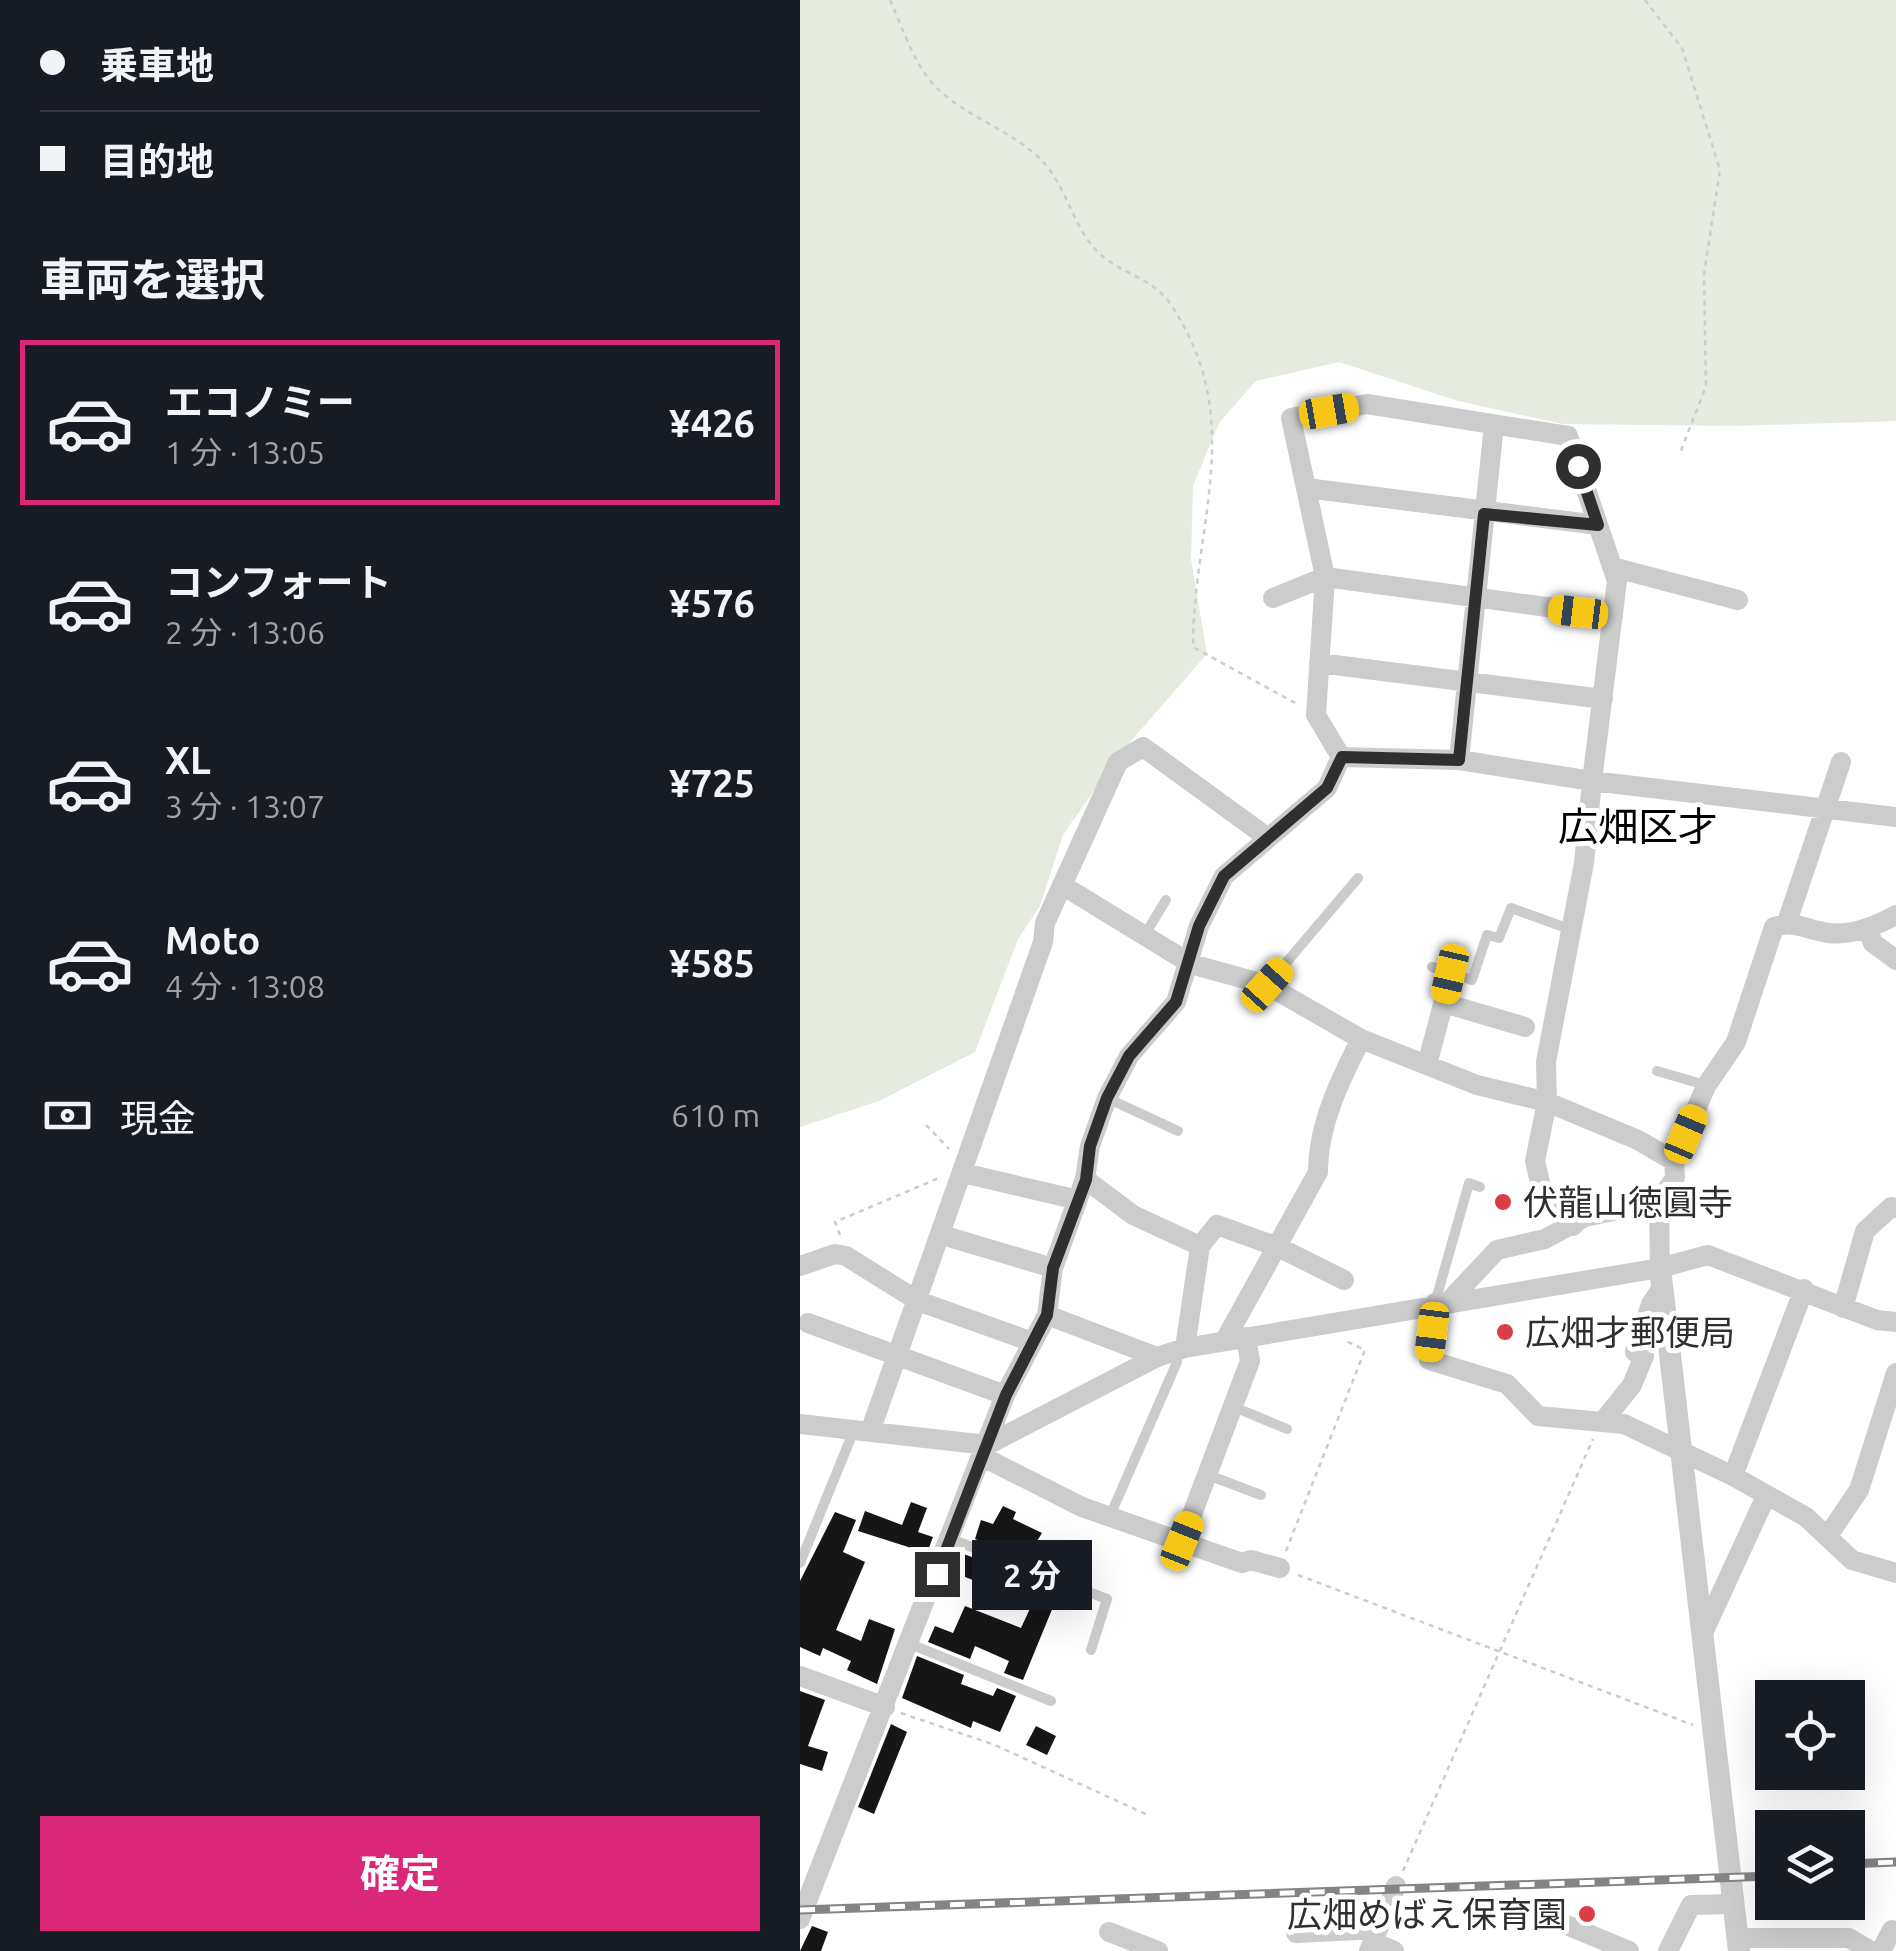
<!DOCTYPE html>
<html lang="ja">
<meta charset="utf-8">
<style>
body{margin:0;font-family:Ubuntu,"Noto Sans JP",sans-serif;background:#20242c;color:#f1f3f6;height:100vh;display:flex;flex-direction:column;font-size:38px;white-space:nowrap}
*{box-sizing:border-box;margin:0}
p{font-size:32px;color:#9ea1a6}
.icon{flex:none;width:55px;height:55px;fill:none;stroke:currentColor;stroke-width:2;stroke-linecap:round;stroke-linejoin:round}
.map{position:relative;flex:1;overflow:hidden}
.side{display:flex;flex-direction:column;background:#171b24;width:800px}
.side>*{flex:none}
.hud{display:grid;align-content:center;height:220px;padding:0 40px;background:#171b24}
.fabs{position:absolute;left:955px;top:1680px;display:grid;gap:20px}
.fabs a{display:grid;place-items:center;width:110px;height:110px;border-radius:0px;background:#171b24;box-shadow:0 10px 40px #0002;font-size:50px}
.end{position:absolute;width:45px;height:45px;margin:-22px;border:12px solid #2f2f2f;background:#fff;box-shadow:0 0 0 5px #fff}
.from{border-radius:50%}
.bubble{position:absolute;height:70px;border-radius:0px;background:#171b24;box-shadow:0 10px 40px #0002;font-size:32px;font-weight:700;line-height:70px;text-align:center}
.car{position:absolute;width:30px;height:60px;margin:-30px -15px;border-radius:12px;box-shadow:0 0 8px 2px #0007;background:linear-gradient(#f5c518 24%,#345 0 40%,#f5c518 0 76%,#345 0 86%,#f5c518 0)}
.hud b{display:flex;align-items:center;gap:35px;height:95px;font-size:38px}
.hud b+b{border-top:2px solid #363941}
.hud i{width:25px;height:25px;background:#f1f3f6}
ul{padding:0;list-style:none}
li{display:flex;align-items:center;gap:30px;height:165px;margin:0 20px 15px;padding:0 20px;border:5px solid transparent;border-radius:0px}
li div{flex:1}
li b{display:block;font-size:38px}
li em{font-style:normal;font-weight:700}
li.selected{border-color:#db2777}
li>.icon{width:90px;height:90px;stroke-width:1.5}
h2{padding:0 40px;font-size:45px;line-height:120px}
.pay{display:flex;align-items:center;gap:25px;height:110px;padding:0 40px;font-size:38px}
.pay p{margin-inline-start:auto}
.button{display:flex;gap:20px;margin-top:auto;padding:20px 40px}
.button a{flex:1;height:115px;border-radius:0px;background:#db2777;color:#fff;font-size:40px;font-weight:700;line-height:115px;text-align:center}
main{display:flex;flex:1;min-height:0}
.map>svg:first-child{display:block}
.green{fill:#e5ebde}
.building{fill:#161616}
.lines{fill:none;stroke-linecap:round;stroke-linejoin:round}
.path{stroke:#ccc;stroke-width:2.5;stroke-dasharray:5 5;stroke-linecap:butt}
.service{stroke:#ccc;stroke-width:10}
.minor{stroke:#ccc;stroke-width:20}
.tertiary{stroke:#ccc;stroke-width:22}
.rail-casing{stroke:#848484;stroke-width:9}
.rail{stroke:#fff;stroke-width:5;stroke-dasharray:15;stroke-linecap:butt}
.route{stroke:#2f2f2f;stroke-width:12}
.poi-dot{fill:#db3d49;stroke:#fff;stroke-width:4}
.labels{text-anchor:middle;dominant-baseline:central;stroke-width:10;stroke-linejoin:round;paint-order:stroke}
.poi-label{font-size:35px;fill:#2f2f2f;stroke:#fff;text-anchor:start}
.quarter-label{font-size:40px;fill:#000;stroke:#fff}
</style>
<main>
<section class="side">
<div class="hud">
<b><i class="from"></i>乗車地</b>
<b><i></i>目的地</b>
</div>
<h2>車両を選択</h2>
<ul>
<li class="selected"><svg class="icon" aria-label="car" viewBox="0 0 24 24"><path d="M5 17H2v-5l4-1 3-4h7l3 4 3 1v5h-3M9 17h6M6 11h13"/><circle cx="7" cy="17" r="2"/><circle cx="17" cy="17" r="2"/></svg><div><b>エコノミー</b><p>1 分 · 13:05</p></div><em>¥426</em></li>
<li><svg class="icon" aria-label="car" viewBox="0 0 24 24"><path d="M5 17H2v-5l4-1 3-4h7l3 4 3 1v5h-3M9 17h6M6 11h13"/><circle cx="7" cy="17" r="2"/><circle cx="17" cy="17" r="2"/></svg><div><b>コンフォート</b><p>2 分 · 13:06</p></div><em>¥576</em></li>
<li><svg class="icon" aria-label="car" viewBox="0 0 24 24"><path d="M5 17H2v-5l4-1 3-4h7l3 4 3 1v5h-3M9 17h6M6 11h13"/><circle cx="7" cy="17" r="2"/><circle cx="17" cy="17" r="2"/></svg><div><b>XL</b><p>3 分 · 13:07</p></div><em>¥725</em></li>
<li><svg class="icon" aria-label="car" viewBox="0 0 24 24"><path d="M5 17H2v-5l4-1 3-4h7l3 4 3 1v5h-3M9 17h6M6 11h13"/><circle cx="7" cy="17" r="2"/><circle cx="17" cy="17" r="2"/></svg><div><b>Moto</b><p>4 分 · 13:08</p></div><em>¥585</em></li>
</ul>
<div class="pay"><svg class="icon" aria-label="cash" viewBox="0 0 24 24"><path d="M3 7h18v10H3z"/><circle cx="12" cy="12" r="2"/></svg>現金<p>610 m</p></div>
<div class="button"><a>確定</a></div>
</section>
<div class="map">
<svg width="1096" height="1951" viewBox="0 0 1096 1951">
<rect width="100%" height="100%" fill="#fff"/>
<path class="green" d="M0,0H1096V421L934,426L763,424L658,401L539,362L456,381L419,423L393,486L391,559L407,654L318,756L263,835L240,906L218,939L175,1052L79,1101L0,1127Z"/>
<path class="building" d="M111,1502L127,1508L118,1532L133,1537L127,1553L58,1531L65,1511L102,1525Z
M203,1506L216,1512L213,1519L242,1533L226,1559L175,1539L181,1520L193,1524Z
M35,1512L56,1520L43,1552L65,1562L36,1630L61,1641L69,1619L95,1629L77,1684L47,1670L51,1661L23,1648L20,1656L0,1647V1581Z
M158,1552L194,1565L186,1585L165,1577L160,1591L145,1586Z
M236,1581L260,1590L223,1680L204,1673L209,1661L175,1646L170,1659L128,1642L135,1626L153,1633L165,1606L221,1628L233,1602L228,1599Z
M117,1656L164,1675L161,1684L193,1696L197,1688L216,1696L200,1732L173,1721L171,1728L102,1698Z
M0,1691L25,1700L8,1746L28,1752L22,1771L0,1764Z
M91,1724L107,1732L74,1814L58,1807Z
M236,1726L256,1736L247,1755L226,1745Z
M12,1926L28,1932L21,1951H0Z"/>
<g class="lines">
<path class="path" d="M90,0C104,31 115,69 141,92C169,117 208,130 236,155C266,181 270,222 296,250C316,272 351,277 369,302C449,418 393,523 393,647L497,704
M845,0L882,48L920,170L904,274L906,386L880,453
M126,1125L149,1149
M40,1235L35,1222L139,1178
M486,1551L565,1350L546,1341
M498,1575L893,1725
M101,1713L195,1745L350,1816
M603,1871L793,1439"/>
<path class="service" d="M344,936L366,900
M632,967L672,980L687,935L699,938L711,908L772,930
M468,984L558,878
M857,1071L905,1085
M307,1098L378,1131
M635,1303L669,1183L680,1187
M434,1407L487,1429
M408,1475L461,1495
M310,1516L377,1362L376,1351
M151,1539L307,1599L291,1650
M0,1563L54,1430
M110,1644L251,1701"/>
<path class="minor" d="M567,404L768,436L817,581L792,781L659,760L541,757L516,715L525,577L491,418Z
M506,488L798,525
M812,567L938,600
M473,598L525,577L813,616
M519,663L803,699
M659,760L694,425
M262,885L391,964L467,985L561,1039L677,1085L747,1102L838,1140L874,1161
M987,922L1041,762
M1067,929L1073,943L1096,960
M644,1003L725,1027
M627,1065L651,974
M163,1173L274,1199
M285,1179L333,1215L400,1246
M773,1226L741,1187L735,1161L747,1102L746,1062L784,863L792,781L1096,817
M142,1235L253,1268
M0,1266L35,1254L46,1256L118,1301L232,1342
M860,1268L859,1201L875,1178L874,1161L906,1086L936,1042L974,927C994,920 1008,930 1028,933C1051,936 1076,926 1096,915
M650,1300L697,1250L745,1239L785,1217L859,1201
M635,1303L629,1360L707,1384L738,1416L824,1424L933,1476L1006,1517L1052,1560L1096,1573
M1043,1308L1065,1231L1091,1207L1096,1208
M247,1315L357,1357
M8,1323L205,1395
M425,1340L518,1172C518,1125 540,1080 561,1039
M385,1348L400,1246L417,1225L478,1247L544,1280
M805,1419L832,1385L844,1356L835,1352L851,1304L861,1289
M0,1424L187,1445L357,1357L385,1348L860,1268L908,1255L1077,1320L1096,1322
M71,1429L243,942L245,923L318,762L343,747L468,838
M183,1457L282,1507L442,1563L451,1560L480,1568
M933,1476L1004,1289
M1027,1537L1059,1490L1096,1373
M382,1541L450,1361L446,1337
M903,1633L966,1496
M0,1676L85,1707
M737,1904L752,1919L829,1951
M0,1919L205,1395L247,1315L253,1268L285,1179L290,1146L307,1098L329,1056L376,1002L399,926L424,876L527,788L541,757
M309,1932L358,1951
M496,1933L578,1929
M938,1938H1049L1071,1951
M573,1942L594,1951
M569,1951L596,1886
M868,1951L891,1905L934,1904
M1081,1951L1092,1930"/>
<path class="tertiary" d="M860,1268L939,1951"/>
<defs>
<path id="rail" d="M1048,1864L1096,1862
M0,1910L972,1876"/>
</defs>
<use href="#rail" class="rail-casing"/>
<use href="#rail" class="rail"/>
</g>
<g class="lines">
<path class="route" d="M137,1574L206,1395L247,1315L253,1268L286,1180L290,1146L307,1098L329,1056L376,1002L399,926L424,876L527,788L542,757L659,760L684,514L798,525L778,466"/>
</g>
<g class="poi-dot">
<circle cx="703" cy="1202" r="10"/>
<circle cx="705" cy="1332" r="10"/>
<circle cx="787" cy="1914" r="10"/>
</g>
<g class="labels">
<g class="poi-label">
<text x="723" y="1202">伏龍山徳圓寺</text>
<text x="725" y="1332">広畑才郵便局</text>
<text x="767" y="1914" text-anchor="end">広畑めばえ保育園</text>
</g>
<g class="quarter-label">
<text x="838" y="826">広畑区才</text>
</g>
</g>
</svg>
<div class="fabs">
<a><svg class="icon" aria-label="locate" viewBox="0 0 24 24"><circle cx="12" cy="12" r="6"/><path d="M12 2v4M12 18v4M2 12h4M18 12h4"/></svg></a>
<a><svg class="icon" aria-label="layers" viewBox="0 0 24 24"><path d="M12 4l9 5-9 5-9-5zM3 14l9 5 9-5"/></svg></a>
</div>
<i class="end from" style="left:778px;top:466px"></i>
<i class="end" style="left:137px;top:1574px"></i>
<div class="bubble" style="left:172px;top:1540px;width:120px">2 分</div>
<i class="car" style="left:529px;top:411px;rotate:80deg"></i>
<i class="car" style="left:778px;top:612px;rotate:277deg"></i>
<i class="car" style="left:650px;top:974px;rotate:193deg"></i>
<i class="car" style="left:467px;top:985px;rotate:42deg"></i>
<i class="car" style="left:886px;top:1134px;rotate:23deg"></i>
<i class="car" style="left:632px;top:1332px;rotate:187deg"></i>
<i class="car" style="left:382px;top:1541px;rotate:22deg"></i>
</div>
</main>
